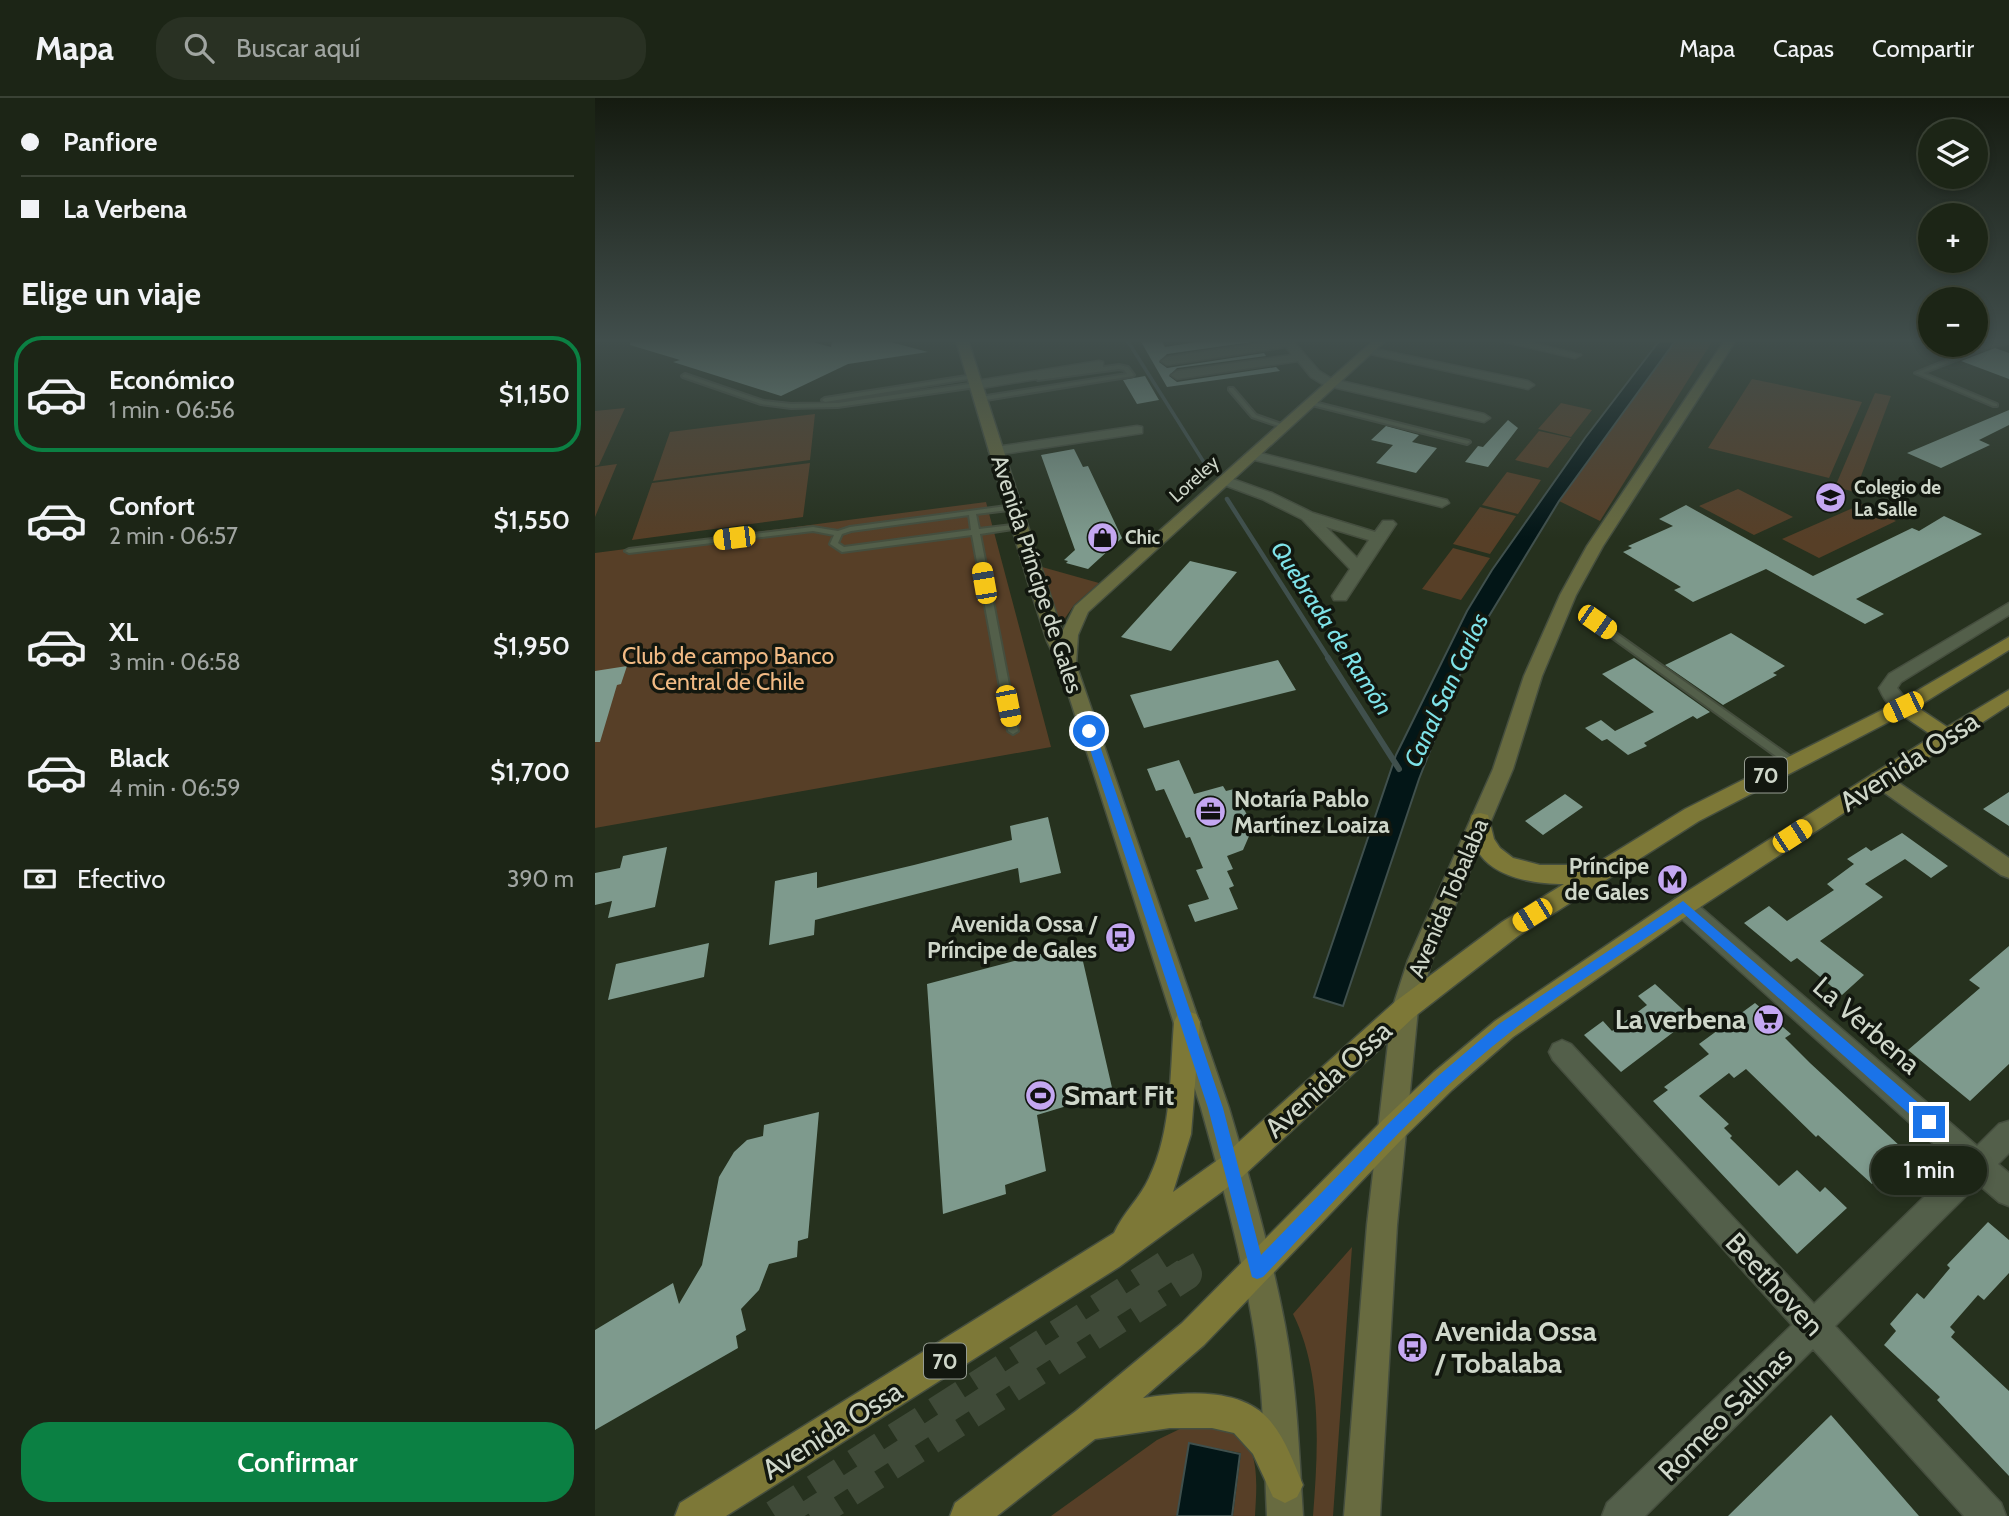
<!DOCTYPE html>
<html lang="es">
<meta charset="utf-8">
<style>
body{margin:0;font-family:Cabin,sans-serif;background:#293123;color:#f1f3f6;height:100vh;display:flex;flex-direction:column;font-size:26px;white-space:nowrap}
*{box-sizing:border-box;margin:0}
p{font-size:23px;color:#a0a5a1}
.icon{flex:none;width:38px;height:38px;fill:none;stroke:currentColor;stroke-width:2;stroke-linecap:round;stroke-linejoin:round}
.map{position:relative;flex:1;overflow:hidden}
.side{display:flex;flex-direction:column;background:#1c2516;width:595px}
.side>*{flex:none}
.banner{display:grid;align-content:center;height:154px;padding:0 21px;background:#1c2516}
.fabs{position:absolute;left:1323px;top:21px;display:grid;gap:14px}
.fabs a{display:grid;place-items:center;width:70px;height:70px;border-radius:50%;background:#1c2516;box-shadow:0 4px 10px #0003,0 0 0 2px #3a4235;font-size:35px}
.end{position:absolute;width:32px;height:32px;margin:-16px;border:9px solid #1a73e8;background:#fff;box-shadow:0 0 0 4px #fff}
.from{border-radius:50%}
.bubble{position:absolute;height:49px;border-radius:24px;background:#1c2516;box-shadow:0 4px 10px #0003,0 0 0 2px #3a4235;font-size:23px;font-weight:600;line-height:49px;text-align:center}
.car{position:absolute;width:21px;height:42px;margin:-21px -10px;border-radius:9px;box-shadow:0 0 5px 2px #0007;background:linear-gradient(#f5c518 24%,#345 0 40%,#f5c518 0 76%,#345 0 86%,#f5c518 0)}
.banner b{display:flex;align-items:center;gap:24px;height:66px;font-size:26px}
.banner b+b{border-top:2px solid #3a4235}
.banner i{width:18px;height:18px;background:#f1f3f6}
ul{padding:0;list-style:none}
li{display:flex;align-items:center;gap:21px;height:116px;margin:0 14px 10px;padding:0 7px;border:4px solid transparent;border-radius:28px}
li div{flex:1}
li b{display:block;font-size:26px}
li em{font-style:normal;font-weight:600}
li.selected{border-color:#0b8043}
li>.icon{width:63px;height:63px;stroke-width:1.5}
h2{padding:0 21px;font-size:32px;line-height:84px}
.pay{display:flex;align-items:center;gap:18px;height:77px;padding:0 21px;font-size:26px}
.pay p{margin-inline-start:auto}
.button{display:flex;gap:14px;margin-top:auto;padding:14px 21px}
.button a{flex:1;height:80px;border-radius:28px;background:#0b8043;color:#fff;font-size:28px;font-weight:600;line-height:80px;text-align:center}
header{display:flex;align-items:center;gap:42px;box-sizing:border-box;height:98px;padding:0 35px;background:#1c2516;border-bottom:2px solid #3a4235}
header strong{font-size:33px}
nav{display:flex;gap:38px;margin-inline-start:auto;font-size:24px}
.search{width:490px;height:63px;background:#293123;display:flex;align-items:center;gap:18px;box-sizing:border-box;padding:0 24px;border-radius:28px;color:#a0a5a1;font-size:26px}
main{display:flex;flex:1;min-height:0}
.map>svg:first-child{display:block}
.green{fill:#573f27}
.water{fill:#031617;stroke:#40504d;stroke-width:2}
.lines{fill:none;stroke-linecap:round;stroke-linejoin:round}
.stream-far2{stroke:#40504d;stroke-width:3.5}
.stream-far1{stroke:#40504d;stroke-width:4.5}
.stream{stroke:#40504d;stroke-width:6}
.building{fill:#7e9a8d}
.highway-tunnel{stroke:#3f4a38;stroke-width:32;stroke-dasharray:32 16;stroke-linecap:butt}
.lane-casing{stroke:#454e3e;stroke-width:4}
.street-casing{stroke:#454e3e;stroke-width:3}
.secondary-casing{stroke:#454e3e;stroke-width:3}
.primary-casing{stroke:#454e3e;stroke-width:3}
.lane{fill:#535f4a;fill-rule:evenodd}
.street{fill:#535f4a;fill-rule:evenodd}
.secondary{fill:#686b40;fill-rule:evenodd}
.primary{fill:#7d7837;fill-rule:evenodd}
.route{fill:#1a73e8}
.labels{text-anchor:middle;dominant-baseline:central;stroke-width:7;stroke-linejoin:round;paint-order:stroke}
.far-street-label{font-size:19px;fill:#cfd7ca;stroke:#12170f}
.far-poi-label{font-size:19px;font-weight:bold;fill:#cfd7ca;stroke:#12170f;text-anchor:start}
.shield{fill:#12170f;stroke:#969d92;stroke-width:2}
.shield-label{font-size:21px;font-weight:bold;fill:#cfd7ca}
.street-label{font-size:23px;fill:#cfd7ca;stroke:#12170f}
.park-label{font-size:23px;fill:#f1ba84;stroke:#12170f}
.poi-label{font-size:23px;font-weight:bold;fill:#cfd7ca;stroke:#12170f;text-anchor:end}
.water-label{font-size:24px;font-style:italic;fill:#7ee2e8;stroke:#12170f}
.near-street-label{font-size:28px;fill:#cfd7ca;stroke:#12170f}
.near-poi-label{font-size:28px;font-weight:bold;fill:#cfd7ca;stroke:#12170f;text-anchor:start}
</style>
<header>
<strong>Mapa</strong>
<div class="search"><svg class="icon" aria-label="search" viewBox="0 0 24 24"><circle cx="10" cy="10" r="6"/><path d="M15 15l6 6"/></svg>Buscar aquí</div>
<nav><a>Mapa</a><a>Capas</a><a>Compartir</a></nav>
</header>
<main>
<section class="side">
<div class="banner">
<b><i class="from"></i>Panfiore</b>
<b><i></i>La Verbena</b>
</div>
<h2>Elige un viaje</h2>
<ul>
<li class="selected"><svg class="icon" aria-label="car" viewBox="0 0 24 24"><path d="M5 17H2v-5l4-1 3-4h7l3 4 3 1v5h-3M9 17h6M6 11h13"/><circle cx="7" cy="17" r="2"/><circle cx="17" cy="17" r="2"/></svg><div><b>Económico</b><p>1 min · 06:56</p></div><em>$1,150</em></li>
<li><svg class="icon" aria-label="car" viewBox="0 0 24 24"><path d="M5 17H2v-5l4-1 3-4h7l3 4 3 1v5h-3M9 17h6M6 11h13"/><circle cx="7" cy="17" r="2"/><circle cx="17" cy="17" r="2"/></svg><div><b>Confort</b><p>2 min · 06:57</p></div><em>$1,550</em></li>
<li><svg class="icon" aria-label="car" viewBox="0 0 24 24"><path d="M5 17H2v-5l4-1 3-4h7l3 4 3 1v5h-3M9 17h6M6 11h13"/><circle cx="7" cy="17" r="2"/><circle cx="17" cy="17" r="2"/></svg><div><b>XL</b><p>3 min · 06:58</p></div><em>$1,950</em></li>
<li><svg class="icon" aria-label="car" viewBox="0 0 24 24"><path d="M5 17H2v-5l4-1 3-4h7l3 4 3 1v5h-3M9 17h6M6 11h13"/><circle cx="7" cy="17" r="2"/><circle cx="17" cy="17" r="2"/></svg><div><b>Black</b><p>4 min · 06:59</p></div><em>$1,700</em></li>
</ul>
<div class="pay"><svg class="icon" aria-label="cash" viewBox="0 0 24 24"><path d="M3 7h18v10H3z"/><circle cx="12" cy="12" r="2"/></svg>Efectivo<p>390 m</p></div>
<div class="button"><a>Confirmar</a></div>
</section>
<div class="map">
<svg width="1414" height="1418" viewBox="0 0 1414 1418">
<rect width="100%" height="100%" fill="#26311e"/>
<path class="green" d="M1081,242H1118L1005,423L964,403Z
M1157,281L1267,304L1234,380L1113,350Z
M1280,295L1296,298L1260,394L1240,389Z
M966,305L997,312L976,339L943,331Z
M30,310L4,367L0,368V313Z
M220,316L215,362L58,383L75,334Z
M944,333L976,340L953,370L920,362Z
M215,365L208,419L37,442L57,385Z
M22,366L0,419V369Z
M912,374L946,382L923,416L887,407Z
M1143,391L1198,419L1159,437L1104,408Z
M391,404L456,649L0,730V455Z
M1267,406L1301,423L1224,460L1187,441Z
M885,409L921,418L895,456L858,446Z
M858,450L895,460L866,502L827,491Z
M447,469L504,485L479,507L464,529L452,503Z
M757,1149L738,1418H718C723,1353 728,1276 698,1216Z
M609,1328C621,1330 636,1331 646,1339C666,1355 661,1396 660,1418H638L646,1355L594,1345L582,1418H456L562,1342L589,1329Z"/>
<path class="water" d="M1065,242H1081L964,403L877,546L824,681L748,908L719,899L801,657L872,513L897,472L990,340Z
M594,1345L645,1356L637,1418H582Z"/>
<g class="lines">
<path class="stream-far2" d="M532,242L615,374"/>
<path class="stream-far1" d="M632,401L734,561"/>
<path class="stream" d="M733,560L804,671"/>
</g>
<path class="building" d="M36,242H210L236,249L237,242H288L333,254L253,266L186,298L78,264L85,262L35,247Z
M545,242H566L570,249L614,242L657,244L572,256L564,264L572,270L669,255L671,258L582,270L574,278L582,284L681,269L685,273L572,289Z
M1328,247H1384L1354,259Z
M1400,250L1414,255V281L1366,263Z
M550,278L564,302L542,306L528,282Z
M1414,312V327L1384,342L1395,347L1346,370L1312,355Z
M913,322L923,330L893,369L870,364L883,348L888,349Z
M791,328L824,337L817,344L842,350L821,375L781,365L798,347L776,342Z
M479,351L488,369L493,368L527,440L493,471L471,465L473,463L469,462L480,452L446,357Z
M1091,407L1218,478L1317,430L1324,433L1349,418L1387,436L1261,501L1289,516L1270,526L1171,471L1098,504L1079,492L1086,489L1028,454L1037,450L1033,448L1078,428L1064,421Z
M595,463L642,474L576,553L526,539Z
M1136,535L1190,568L1178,575L1182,577L1128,607L1070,567Z
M1039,560L1115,614L1102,621L1098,618L1049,645L1052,648L1033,657L1012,641L1007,643L990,630L1006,622L1020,633L1059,614L1007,576Z
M683,562L701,592L549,630L535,597Z
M32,568L26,586L22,587L5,644H0V573Z
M584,662L599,696L628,688L631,693L639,691L658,729L648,752L632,758L638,771L632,773L639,788L634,790L643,811L600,824L593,807L614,801L601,772L608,770L595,739L591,740L569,691L561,693L552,671Z
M1414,694V728L1388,711Z
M970,696L988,709L948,737L930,723Z
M453,719L466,775L425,785L423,770L220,822L219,837L174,847L180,783L222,774V790L319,767L417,742L415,728Z
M1307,735L1353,768L1336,780L1310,761L1270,786L1288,799L1225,843L1269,877L1247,897L1202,860L1196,864L1149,825L1174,808L1192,823L1239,792L1232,786L1259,766L1252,761L1271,749L1276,753Z
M72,749L60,809L13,820L17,803L0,807V775L25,770L28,758Z
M114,845L109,879L13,902L21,866Z
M484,846L518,994L442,1017L451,1073L410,1087L411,1096L348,1116L332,886Z
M1414,848V966L1375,1003L1313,952L1385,890L1374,882Z
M1060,886L1097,920L1026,974L989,937L1008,923L1017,933L1052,907L1043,898Z
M1160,905L1196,936L1190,940L1215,965L1306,1049L1299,1056L1304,1060L1277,1086L1223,1037L1221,1039L1151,971L1139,980L1134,975L1104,998L1134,1026L1129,1030L1137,1038L1135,1040L1184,1088L1202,1072L1225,1094L1230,1089L1252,1110L1202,1156L1058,1003L1073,992L1069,989L1114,956L1104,946Z
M224,1014L213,1140L203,1143L202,1159L174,1166L164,1192L146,1211L151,1232L141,1238L143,1250L0,1332V1232L78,1185L84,1206L107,1167L124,1079L139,1054L152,1042L168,1038L169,1027Z
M1393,1124L1414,1142V1175L1389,1202L1383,1197L1355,1229L1360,1234L1356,1239L1414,1293V1378L1342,1302L1345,1299L1289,1247L1301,1233L1295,1226L1322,1195L1329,1201L1355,1170L1352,1167Z
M1236,1317L1324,1418H1133Z"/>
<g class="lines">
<path class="highway-tunnel" d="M180,1418L583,1161L591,1176L215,1418"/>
<defs>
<path id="lane" d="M1409,242H1414V245L1394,249L1328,275L1402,306V308H1398L1320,275L1390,247Z
M524,267L533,269L539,277L538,278L385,303L382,301L385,299L532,276L529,272L524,271L443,282L440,280L443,278Z
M90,276L169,303L196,306L243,305L381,285L384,287L381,289L243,309L196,310L166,306L88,279L87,278Z
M378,277L381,279L380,280L230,304L227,302L230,300Z
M634,290H638L661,317L692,328L689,330L657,319L634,292Z
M715,303L874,343L875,344L872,346L713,306V304Z
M419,407H422V411L381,416L384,431L425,426L429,428L425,430L385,436L423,633L418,636L413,633L377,437L247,454L235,446L239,437L218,433L34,455L30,453L34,451L218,429L243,433L255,429ZM374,417L376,432L249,449L243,445L247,436L256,433Z
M1001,521L1200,662L1201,664L1200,666H1192L998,526V522Z"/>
<path id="street" d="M686,242L698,243L724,273L737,281L889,316L895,320L889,324L729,287L716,279L703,263L582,281L576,277L582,273L697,257L691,249L572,267L566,263L572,259Z
M902,242H926L986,257L980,260Z
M775,250L933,283L939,287L933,291L771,255V251Z
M504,263L508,264V270L381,291L375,287L381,283Z
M542,328L547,329V335L401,357L394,353L401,349Z
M657,353L852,402L854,405L847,409L652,360L650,357Z
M629,378L677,395L718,415L780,434L788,423H798L801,426L751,502H739L737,498L755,471L707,421L667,401L624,385L622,382ZM731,429L774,442L762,460Z
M1414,505V517L1306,584L1302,590L1317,609L1315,613C1298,618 1290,603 1284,590L1294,576Z
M1088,799L1096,801L1382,1048L1404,1026L1414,1023V1055L1403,1066L1414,1075V1108L1404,1104L1383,1086L1240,1228L1406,1405L1411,1418H1369L1218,1251L1050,1418H1007L1012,1405L1197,1227L958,962L954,954L958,946L967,942L976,946L1219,1206L1362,1067L1080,815L1076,808L1080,801Z"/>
<path id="secondary" d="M361,242H373L467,534L480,508L779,242H791L493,514L483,537L481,566L634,1010C655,1081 676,1154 690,1227C702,1290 704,1354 708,1418H672C669,1354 669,1290 658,1227C646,1154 626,1081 606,1010L465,570L452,543L433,484Z
M1130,242H1141L1008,448L981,497L947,578L918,671L837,862L823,911L802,1127L785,1418H749L772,1127L797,911L813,862L898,671L929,578L965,497L992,448Z
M1284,674L1291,676L1414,760V780L1406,777L1277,686L1274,681L1277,676Z"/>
<path id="primary" d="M1414,539V552L1322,609L1352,629L1414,592V607L1096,815L918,939L857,992L808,1040L609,1247L548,1300C588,1294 648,1288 676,1324C691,1342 699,1366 708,1387L702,1399L690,1405L678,1399L658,1356L639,1335L617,1330H575L500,1341L402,1418H355L360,1405L481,1313L587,1225L788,1022L839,974L900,923L1080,801L1338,638L1307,617L1104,723L923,838L819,919L647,1079L524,1169L131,1418H80L85,1405L519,1135C528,1115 545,1100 554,1080C577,1033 575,975 579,924L583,916L592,913L601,916L605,924L596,1036L578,1094L627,1059L801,903L907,824L969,786C935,786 886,778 877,739C875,731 874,724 877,717L885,715L893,717L899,741L905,750L918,760L945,767H999L1090,711L1301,605Z"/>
</defs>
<use href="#lane" class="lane-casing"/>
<use href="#street" class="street-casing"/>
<use href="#secondary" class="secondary-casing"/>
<use href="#primary" class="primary-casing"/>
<use href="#lane" class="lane"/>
<use href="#street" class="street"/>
<use href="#secondary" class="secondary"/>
<use href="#primary" class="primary"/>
</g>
<linearGradient id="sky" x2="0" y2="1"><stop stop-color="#151b10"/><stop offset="0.55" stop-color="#414e4c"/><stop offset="1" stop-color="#414e4c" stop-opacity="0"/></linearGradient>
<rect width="1414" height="441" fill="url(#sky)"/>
<path class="route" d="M494,630L500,633L628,1010L666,1157L793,1026L843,978L904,926L1088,803L1340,1019L1342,1024L1340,1029H1329L1088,815C1030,855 968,892 913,936C823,1007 747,1096 668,1179L662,1181L657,1179L613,1010L489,633Z"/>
<defs>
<symbol id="school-disc" viewBox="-11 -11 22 22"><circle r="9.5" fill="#c4a7f1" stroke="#12170f"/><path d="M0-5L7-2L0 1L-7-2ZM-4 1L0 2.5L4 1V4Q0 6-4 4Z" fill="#111"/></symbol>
<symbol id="shop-disc" viewBox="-11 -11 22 22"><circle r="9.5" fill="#c4a7f1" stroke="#12170f"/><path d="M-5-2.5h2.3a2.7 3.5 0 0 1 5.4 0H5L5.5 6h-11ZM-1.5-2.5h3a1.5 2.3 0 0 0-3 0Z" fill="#111"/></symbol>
<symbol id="office-disc" viewBox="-11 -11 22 22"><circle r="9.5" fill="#c4a7f1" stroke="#12170f"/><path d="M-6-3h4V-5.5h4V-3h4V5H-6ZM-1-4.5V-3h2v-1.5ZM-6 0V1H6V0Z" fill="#111"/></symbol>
<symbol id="metro-disc" viewBox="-11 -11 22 22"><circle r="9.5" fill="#c4a7f1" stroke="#12170f"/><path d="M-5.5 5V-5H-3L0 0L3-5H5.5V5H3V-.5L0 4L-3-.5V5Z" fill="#111"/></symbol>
<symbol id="bus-disc" viewBox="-11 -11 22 22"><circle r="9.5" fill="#c4a7f1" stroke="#12170f"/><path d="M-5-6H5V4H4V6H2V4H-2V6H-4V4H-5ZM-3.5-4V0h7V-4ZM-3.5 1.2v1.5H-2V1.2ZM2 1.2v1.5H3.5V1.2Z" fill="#111"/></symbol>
<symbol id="supermarket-disc" viewBox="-11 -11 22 22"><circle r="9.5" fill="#c4a7f1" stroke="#12170f"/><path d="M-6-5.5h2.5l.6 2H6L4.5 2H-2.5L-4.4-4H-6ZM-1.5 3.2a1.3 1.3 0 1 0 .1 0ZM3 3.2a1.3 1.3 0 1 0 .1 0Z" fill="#111"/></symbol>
<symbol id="stadium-disc" viewBox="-11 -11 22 22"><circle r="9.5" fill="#c4a7f1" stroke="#12170f"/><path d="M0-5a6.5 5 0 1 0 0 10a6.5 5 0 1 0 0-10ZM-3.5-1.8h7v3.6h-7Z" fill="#111"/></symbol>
</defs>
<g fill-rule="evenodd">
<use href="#school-disc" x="1218" y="382" width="35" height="35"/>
<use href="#shop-disc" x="490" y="422" width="35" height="35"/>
<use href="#office-disc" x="598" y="696" width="35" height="35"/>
<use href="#metro-disc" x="1060" y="764" width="35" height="35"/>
<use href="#bus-disc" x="508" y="822" width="35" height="35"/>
<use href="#supermarket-disc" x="1156" y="904" width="35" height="35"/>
<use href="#stadium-disc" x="428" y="980" width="35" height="35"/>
<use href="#bus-disc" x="800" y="1232" width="35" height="35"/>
</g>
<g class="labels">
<g class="far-street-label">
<text transform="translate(599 381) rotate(-42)">Loreley</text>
</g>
<g class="far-poi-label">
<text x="1259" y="389">Colegio de<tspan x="1259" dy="22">La Salle</tspan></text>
<text x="530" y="439">Chic</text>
</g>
<g class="shield">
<rect x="1150" y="659.5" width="42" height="35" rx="5"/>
<rect x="329" y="1245.5" width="42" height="35" rx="5"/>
</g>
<g class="shield-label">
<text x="1171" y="677">70</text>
<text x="350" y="1263">70</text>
</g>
<g class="street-label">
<text transform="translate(442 476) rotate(72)">Avenida Príncipe de Gales</text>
<text transform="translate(853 800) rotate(-67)">Avenida Tobalaba</text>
</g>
<g class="park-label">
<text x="133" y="558">Club de campo Banco<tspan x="133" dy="26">Central de Chile</tspan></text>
</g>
<g class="poi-label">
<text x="639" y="701" text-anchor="start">Notaría Pablo<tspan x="639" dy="26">Martínez Loaiza</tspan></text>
<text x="1054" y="768">Príncipe<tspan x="1054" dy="26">de Gales</tspan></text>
<text x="502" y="826">Avenida Ossa /<tspan x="502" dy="26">Príncipe de Gales</tspan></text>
</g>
<g class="water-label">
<text transform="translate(737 530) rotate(57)">Quebrada de Ramón</text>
<text transform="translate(851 592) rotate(-65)">Canal San Carlos</text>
</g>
<g class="near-street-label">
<text transform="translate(1314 663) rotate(-33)">Avenida Ossa</text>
<text transform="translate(1272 927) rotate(41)">La Verbena</text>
<text transform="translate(733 981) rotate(-42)">Avenida Ossa</text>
<text transform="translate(1180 1186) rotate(47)">Beethoven</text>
<text transform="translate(1130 1316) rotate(-45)">Romeo Salinas</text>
<text transform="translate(237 1332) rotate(-32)">Avenida Ossa</text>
</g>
<g class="near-poi-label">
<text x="1151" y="921" text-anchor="end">La verbena</text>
<text x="469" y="997">Smart Fit</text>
<text x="840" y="1233">Avenida Ossa<tspan x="840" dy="32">/ Tobalaba</tspan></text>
</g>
</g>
</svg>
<div class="fabs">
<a><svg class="icon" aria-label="layers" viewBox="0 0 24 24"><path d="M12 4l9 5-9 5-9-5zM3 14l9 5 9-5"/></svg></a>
<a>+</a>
<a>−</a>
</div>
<i class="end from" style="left:494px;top:633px"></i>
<i class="end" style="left:1334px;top:1024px"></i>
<div class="bubble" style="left:1276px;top:1048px;width:116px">1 min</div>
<i class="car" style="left:139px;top:440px;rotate:263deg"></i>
<i class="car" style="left:389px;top:485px;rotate:350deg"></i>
<i class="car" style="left:1002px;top:524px;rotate:125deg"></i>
<i class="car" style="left:413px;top:608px;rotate:169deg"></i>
<i class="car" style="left:1308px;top:609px;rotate:244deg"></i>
<i class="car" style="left:1197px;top:738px;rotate:57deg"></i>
<i class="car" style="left:937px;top:817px;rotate:238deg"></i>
</div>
</main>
